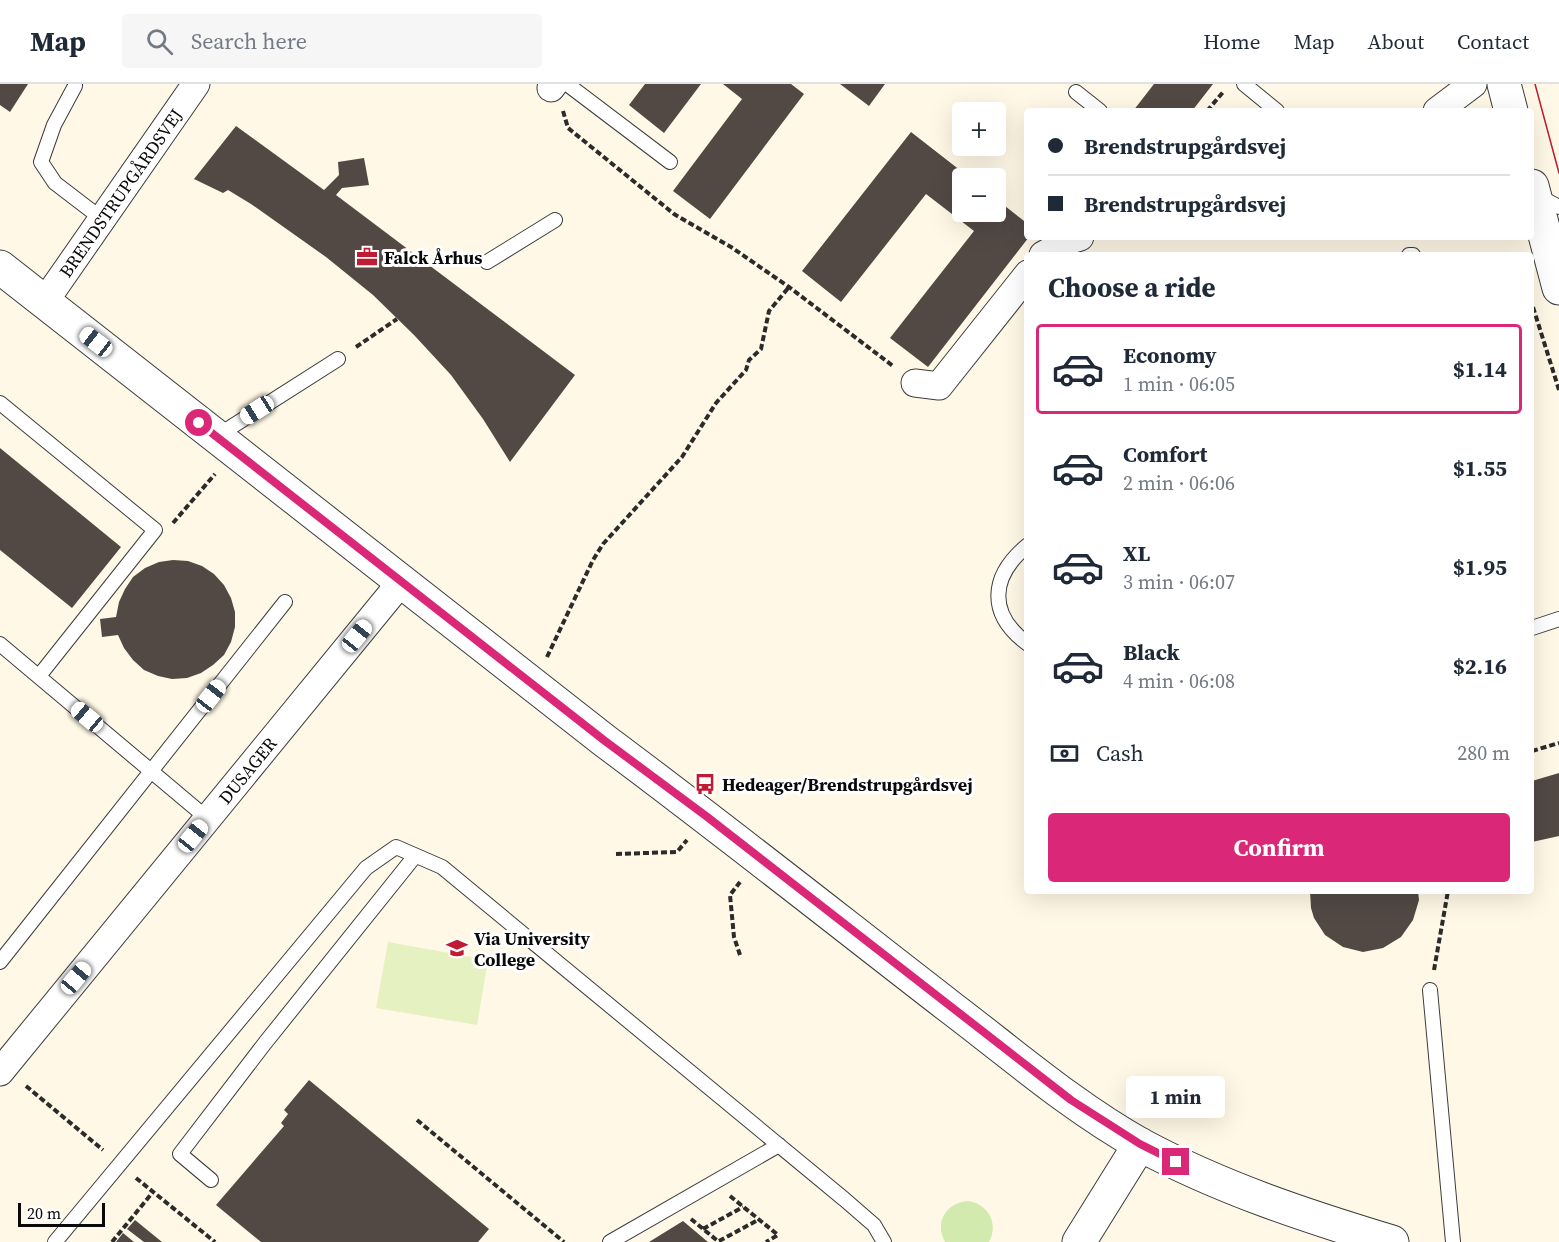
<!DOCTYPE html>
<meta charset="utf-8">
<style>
body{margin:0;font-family:"Source Serif 4",serif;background:#f6f6f7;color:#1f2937;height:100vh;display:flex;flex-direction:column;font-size:22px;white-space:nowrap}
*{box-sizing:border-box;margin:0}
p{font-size:20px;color:#747a83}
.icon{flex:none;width:33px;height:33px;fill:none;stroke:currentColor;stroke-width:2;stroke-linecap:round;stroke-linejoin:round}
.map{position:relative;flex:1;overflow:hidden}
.details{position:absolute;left:1024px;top:168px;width:510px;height:642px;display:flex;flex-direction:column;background:#fff;border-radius:6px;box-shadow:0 6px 24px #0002}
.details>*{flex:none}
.guide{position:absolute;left:1024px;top:24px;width:510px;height:132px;border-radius:6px;box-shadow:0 6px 24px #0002;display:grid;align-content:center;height:132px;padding:0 24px;background:#fff}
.controls{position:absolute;left:952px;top:18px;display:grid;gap:12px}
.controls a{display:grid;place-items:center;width:54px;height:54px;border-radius:6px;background:#fff;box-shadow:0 6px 24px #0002;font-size:30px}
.scale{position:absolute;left:18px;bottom:15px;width:87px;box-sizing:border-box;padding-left:6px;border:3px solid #090909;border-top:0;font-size:16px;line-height:21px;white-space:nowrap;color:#090909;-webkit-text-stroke:4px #fff;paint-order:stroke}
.end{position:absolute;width:27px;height:27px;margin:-14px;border:8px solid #db2777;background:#fff;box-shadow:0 0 0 3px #fff}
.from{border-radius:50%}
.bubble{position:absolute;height:42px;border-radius:6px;background:#fff;box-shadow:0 6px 24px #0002;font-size:20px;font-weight:700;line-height:42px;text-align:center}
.car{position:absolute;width:18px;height:36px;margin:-18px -9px;border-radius:8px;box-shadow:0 0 4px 2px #0007;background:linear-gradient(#fff 24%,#345 0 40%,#fff 0 76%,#345 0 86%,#fff 0)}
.guide b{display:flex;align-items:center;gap:21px;height:57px;font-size:22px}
.guide b+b{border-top:2px solid #e0e1e3}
.guide i{width:15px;height:15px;background:#1f2937}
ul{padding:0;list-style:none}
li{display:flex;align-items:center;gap:18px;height:90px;margin:0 12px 9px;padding:0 12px;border:3px solid transparent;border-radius:6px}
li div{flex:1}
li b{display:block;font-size:22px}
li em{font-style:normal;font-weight:700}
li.active{border-color:#db2777}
li>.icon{width:54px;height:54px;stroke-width:1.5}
h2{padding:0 24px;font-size:27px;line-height:72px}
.pay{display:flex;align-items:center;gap:15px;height:66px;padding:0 24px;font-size:22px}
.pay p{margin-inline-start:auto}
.action{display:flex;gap:12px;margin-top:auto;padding:12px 24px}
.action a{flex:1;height:69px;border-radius:6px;background:#db2777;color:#fff;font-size:24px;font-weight:700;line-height:69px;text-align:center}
header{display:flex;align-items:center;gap:36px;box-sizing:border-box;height:84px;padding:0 30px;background:#fff;border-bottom:2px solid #e0e1e3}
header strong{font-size:28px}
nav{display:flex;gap:33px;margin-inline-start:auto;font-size:21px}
.search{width:420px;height:54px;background:#f6f6f7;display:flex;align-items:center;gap:15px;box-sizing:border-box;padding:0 21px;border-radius:6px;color:#747a83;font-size:22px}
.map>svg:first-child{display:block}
.green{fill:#d3eaaf}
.pitch{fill:#e5f1c1}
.building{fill:#524945}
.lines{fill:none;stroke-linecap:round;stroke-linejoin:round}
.service-casing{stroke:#3c3c3c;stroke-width:16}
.minor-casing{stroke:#3c3c3c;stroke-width:29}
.tertiary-casing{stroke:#3c3c3c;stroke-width:35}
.path{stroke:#2b2b2b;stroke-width:4;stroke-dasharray:6 3;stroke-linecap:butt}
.service{stroke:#fff;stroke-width:14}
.minor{stroke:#fff;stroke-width:27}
.tertiary{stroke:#fff;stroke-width:33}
.tram{stroke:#bf1c34;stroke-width:1.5}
.route{stroke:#db2777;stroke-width:8}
.labels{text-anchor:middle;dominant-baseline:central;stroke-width:6;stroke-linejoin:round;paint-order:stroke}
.street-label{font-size:18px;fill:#090909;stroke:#fff}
.poi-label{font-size:18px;font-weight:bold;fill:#090909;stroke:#fff;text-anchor:start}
</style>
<header>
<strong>Map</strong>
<div class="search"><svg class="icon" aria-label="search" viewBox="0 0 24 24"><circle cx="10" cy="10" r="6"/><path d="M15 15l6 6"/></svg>Search here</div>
<nav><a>Home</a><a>Map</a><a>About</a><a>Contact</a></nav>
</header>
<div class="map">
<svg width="1559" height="1158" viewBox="0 0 1559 1158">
<rect width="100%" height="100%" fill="#fff8e6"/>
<path class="green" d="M968,1117C988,1120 999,1139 989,1158H945C934,1138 946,1119 968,1117Z"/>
<path class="pitch" d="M388,858L488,876L477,941L376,924Z"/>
<path class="building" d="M0,0H28L10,28L0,21Z
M645,0H701L664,49L629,21Z
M723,0H791L804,10L710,135L673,107L742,15Z
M840,0H885L869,22Z
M1154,0H1213L1192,27H1133Z
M236,42L324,106L339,91L338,78L364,74L369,101L342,104L336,111L575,291L510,378L483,335L451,291L414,251L373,211L326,173L251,120L228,106L223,109L194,95Z
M911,48L970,94H963V128H996V115L1028,140V153H1029L928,283L890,254L974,147L926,110L841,218L802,187Z
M0,364L121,463L72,524L0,466Z
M173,476L188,477L202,482L214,490L224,501L231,514L235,528V543L231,558L224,571L213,581L201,589L187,594L172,595L158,592L144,586L133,576L124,564L118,551L102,553L100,535L116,533L119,518L125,505L133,493L145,484L159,478Z
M1559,689V752L1532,758V697Z
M1310,807H1418L1419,816L1413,836L1401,853L1383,864L1363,868L1343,863L1325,851L1314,834L1311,824Z
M309,996L489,1145L478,1158H261L216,1121L284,1042L281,1039L288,1030L284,1026Z
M135,1136L162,1158H144L127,1145Z
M683,1137L708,1158H649Z
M123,1149L134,1158H116Z"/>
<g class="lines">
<defs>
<path id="service" d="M75,0V2L54,41L41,78L55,99L102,135
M567,0L670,78
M1244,0L1277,27
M1076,8L1100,27
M1538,112L1559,123
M1409,171H1413
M487,178L555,136
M0,319L155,446L39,592
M217,352L338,275
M1028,461C990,492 987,530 1028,560
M1532,544L1559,535
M0,560L208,735
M0,878L285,518
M1430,906L1453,1158
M211,1096L180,1070L265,959L415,772
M55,1158L366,784L396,763L442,783L844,1115L874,1141L884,1158
M610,1158L779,1061"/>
<g id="minor">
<path d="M551,4L554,0"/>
<path d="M1437,27L1473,0"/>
<path d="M1043,171L1070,156L1080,153"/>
<path id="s1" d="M45,217L196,0"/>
<path d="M915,299L939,302L1028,190"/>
<path id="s2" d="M0,988L402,497"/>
</g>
<path id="tertiary" d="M1504,0L1511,27
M1532,102L1559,204
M0,183L605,657C722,744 835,834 950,923C1012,970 1073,1023 1141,1061C1221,1104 1306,1132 1392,1158
M1079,1158L1140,1060"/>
</defs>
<use href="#service" class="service-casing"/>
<use href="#minor" class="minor-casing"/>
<use href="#tertiary" class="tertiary-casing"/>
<path class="path" d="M563,27L568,44L674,130L731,163L789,203L893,282
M1207,27L1224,7
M1533,223L1559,306
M356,263L397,235
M173,439L215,390
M547,573L593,476L603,460L682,373L716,319L746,286L749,276L761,265L769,227L789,203
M1532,667L1559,659
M616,770L677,768L687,756
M740,871L734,853L730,811L740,798
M1434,886L1448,807
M26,1002L103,1066
M417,1036L564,1158
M136,1094L215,1158
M730,1112L778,1151L766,1158
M691,1135L719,1158
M703,1145L743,1123
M719,1157L758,1136
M112,1158L153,1108"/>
<use href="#service" class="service"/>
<use href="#minor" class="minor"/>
<use href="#tertiary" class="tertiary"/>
<path class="tram" d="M1535,0L1559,89"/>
</g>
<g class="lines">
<path class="route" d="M199,339L605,657L706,732L1071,1016L1140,1060L1176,1078"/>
</g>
<defs>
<symbol id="office-bare" viewBox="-9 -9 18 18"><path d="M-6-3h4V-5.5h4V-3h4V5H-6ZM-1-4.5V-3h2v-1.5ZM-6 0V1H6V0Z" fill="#bf1c34" stroke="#fff" stroke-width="2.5" paint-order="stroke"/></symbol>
<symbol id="bus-bare" viewBox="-9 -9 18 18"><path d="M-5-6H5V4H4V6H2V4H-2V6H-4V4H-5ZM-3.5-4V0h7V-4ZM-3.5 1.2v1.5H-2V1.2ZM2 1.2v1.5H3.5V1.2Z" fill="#bf1c34" stroke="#fff" stroke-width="2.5" paint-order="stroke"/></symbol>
<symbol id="school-bare" viewBox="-9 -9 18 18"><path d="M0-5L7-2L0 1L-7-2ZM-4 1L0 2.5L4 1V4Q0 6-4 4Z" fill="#bf1c34" stroke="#fff" stroke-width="2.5" paint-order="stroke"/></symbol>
</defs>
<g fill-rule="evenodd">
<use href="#office-bare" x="352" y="158" width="30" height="30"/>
<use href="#bus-bare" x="690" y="685" width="30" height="30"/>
<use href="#school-bare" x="442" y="849" width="30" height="30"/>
</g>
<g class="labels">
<g class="street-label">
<text stroke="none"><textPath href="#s1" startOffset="132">BRENDSTRUPGÅRDSVEJ</textPath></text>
<text stroke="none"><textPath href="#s2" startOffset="390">DUSAGER</textPath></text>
</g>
<g class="poi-label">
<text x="384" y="173">Falck Århus</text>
<text x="722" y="700">Hedeager/Brendstrupgårdsvej</text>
<text x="474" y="854">Via University<tspan x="474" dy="21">College</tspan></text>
</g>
</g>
</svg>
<div class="controls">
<a>+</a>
<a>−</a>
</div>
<div class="scale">20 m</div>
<i class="end from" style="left:199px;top:339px"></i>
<i class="end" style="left:1176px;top:1078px"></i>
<div class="bubble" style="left:1126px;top:992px;width:99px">1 min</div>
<i class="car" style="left:96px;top:258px;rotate:308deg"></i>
<i class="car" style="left:257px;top:326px;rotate:238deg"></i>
<i class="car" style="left:357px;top:552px;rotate:39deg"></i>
<i class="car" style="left:211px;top:612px;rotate:38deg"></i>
<i class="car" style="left:87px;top:633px;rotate:310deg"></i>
<i class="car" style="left:193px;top:752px;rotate:39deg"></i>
<i class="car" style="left:76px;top:894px;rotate:40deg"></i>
<div class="guide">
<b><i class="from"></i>Brendstrupgårdsvej</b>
<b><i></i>Brendstrupgårdsvej</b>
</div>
<section class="details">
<h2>Choose a ride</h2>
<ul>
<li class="active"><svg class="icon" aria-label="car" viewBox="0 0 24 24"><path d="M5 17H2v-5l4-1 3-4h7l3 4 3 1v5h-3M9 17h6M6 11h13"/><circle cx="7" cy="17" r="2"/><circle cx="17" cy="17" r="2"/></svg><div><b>Economy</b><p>1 min · 06:05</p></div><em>$1.14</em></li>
<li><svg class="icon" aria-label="car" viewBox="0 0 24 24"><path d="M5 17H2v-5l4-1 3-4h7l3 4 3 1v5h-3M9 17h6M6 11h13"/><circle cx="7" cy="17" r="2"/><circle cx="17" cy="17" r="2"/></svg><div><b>Comfort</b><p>2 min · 06:06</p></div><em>$1.55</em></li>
<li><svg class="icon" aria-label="car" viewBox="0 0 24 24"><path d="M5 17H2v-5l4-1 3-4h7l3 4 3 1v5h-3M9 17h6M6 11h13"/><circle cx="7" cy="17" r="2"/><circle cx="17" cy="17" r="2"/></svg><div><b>XL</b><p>3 min · 06:07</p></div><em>$1.95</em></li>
<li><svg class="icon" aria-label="car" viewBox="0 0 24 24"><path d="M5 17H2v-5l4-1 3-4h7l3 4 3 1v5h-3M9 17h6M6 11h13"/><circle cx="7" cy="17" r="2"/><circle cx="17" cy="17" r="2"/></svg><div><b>Black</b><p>4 min · 06:08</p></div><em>$2.16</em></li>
</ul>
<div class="pay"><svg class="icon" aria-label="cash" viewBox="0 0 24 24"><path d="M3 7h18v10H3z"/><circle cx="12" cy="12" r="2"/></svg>Cash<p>280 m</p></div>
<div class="action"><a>Confirm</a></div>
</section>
</div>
